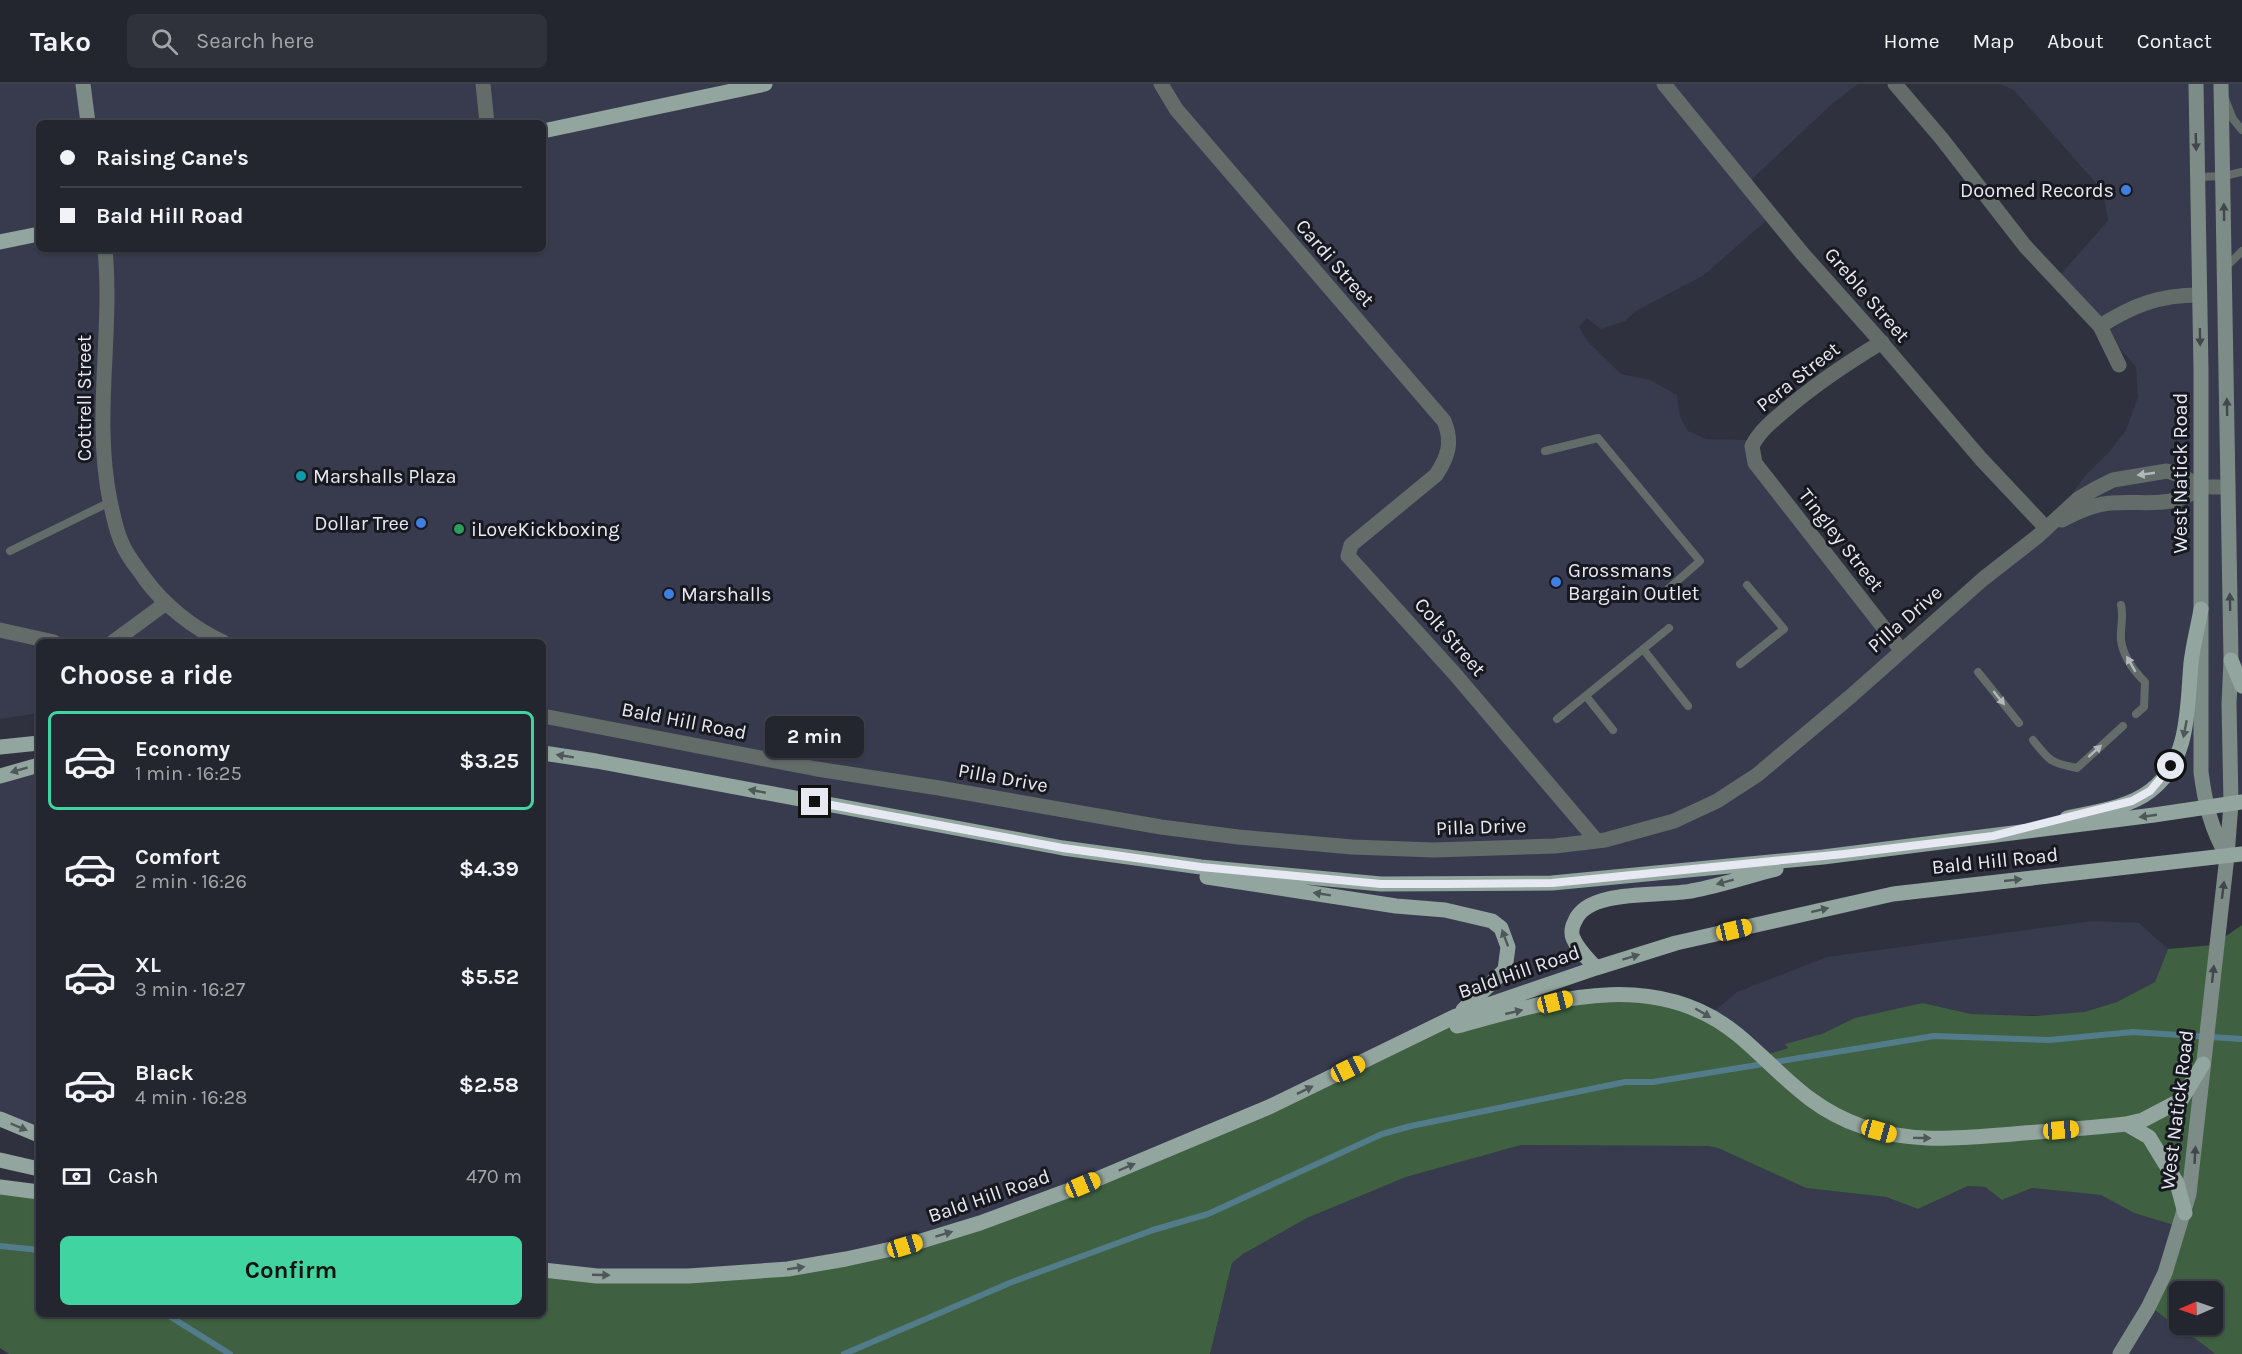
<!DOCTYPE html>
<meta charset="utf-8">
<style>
body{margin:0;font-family:Karla,sans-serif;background:#2f313b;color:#f1f3f6;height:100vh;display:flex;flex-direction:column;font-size:22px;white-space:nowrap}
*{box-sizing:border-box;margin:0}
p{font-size:20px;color:#a3a5aa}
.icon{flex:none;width:33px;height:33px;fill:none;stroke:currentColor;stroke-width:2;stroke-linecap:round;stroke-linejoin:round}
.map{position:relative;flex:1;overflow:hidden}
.drawer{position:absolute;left:36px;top:555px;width:510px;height:678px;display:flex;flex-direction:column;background:#23252f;border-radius:9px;box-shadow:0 2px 4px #0004,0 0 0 2px #40424b}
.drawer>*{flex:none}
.top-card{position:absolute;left:36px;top:36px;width:510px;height:132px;border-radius:9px;box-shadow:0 2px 4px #0004,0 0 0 2px #40424b;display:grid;align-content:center;height:132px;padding:0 24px;background:#23252f}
.needle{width:39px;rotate:268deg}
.buttons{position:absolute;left:2169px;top:1197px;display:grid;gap:12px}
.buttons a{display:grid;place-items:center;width:54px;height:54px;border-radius:9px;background:#23252f;box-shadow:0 2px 4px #0004,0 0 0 2px #40424b;font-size:30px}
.end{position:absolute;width:27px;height:27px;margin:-14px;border:8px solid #e7e9f2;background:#111;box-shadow:0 0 0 3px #111}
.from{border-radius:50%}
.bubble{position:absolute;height:42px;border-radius:9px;background:#23252f;box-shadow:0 2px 4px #0004,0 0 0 2px #40424b;font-size:20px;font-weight:700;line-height:42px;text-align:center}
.car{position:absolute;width:18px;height:36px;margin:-18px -9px;border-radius:8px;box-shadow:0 0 4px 2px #0007;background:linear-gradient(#f5c518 24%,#345 0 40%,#f5c518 0 76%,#345 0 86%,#f5c518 0)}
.top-card b{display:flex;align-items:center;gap:21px;height:57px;font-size:22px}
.top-card b+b{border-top:2px solid #40424b}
.top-card i{width:15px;height:15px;background:#f1f3f6}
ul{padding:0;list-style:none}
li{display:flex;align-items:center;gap:18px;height:99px;margin:0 12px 9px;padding:0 12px;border:3px solid transparent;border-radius:9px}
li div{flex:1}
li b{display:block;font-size:22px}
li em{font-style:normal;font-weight:700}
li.on{border-color:#40d4a1}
li>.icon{width:54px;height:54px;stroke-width:1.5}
h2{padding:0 24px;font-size:27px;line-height:72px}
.pay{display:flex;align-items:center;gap:15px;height:66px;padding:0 24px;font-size:22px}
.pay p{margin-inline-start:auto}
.button{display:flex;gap:12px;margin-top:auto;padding:12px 24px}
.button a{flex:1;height:69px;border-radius:9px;background:#40d4a1;color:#111;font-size:24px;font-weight:700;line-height:69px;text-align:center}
header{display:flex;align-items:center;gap:36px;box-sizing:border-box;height:84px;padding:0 30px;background:#23252f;border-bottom:2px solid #40424b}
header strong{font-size:28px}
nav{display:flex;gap:33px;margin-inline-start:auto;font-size:21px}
.search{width:420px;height:54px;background:#2f313b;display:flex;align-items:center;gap:15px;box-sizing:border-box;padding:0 21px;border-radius:9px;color:#a3a5aa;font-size:22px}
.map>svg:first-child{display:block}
.built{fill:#383b4e;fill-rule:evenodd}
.green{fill:#3f6041;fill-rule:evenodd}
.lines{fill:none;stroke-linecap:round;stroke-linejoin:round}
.stream{stroke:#537c8b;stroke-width:6}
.lane{stroke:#636c69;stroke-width:8}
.street{stroke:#636c69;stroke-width:15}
.secondary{stroke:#7e8c88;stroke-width:15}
.primary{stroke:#93a59f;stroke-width:15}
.oneway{fill:#41474a}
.oneway2{fill:#b2b7bb}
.oneway3{fill:#4f5859}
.route{stroke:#e7e9f2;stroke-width:8}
.shop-dot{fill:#3f7fe0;stroke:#181920;stroke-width:2}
.culture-dot{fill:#0f9aa8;stroke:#181920;stroke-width:2}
.leisure-dot{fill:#2e9e5b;stroke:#181920;stroke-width:2}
.labels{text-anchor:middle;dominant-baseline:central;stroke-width:6;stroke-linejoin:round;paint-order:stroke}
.poi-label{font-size:20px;fill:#e7e9f2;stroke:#181920;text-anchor:start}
.street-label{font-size:20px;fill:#e7e9f2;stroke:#181920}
</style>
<header>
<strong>Tako</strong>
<div class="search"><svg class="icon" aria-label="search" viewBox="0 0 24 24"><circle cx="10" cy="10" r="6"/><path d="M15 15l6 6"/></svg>Search here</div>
<nav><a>Home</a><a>Map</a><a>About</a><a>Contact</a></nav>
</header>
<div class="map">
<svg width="2242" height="1270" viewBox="0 0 2242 1270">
<rect width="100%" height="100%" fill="#2f313f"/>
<path class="built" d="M0,0H1858L1833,19L1752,95L1748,102L1770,133L1704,191L1636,227L1625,237L1601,245L1587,234L1579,243L1588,258L1621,290L1650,296L1677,311L1680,333L1688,347L1706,355L1749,356L1752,377L1903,561L2074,417V407L2085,392L2110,367L2126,346L2138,313L2136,283L2058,193L2108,137L2103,107L2014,6L2000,0H2242V717L2025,744L1754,789L1593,819L1575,850L1585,867L1600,878L1269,1023L920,1158L738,1188L543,1185V558H39V632L33,630L0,635ZM39,39H543V165H39Z
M39,680V1051L0,1035V689Z
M2092,837L2139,839L2168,865L2155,898L2117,918L2070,932L1971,930L1923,919L1769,970L1711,930L1737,908L1827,873Z
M1521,1061L1708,1062L1718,1064L1806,1104L1886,1113L1918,1125L1968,1102L1985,1103L2002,1116L2032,1104L2101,1111L2134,1129L2177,1142L2149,1221L2157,1228L2198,1255L2215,1270H1210L1232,1179L1243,1170L1307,1134L1406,1093Z"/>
<path class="green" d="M2242,841V1270H2215C2195,1252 2169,1239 2149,1221L2177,1142L2134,1129L2101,1111L2032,1104L2002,1116L1985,1103L1968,1102L1918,1125L1886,1113L1806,1104L1718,1064L1708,1062L1521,1061L1406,1093L1307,1134L1243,1170L1232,1179L1210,1270H9L0,1264V1103L39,1107V1230H543V1185L738,1188L848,1172L1033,1123L1417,950L1578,911L1654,912L1769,970L1788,964L1785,960L1822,950L1855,934L1923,919L1971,930L2036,932L2084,928L2117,918L2155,898L2168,865L2213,861ZM2180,1208H2212V1240H2180Z"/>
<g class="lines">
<path class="stream" d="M0,1162L39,1166
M166,1230L230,1270
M844,1270L1012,1198L1153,1146L1208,1130L1382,1050L1411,1042L1625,998H1653L1934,952L2049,956L2133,948L2242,955"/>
<path class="lane" d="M2225,15L2233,35L2242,46
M2197,93L2224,92L2242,88
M2225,184L2242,167
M1545,367L1598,354L1700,477L1668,505
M10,467L110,418
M2121,521C2124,533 2120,544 2121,556C2123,573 2133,586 2145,598L2144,623L2136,630
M1643,565L1688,622
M1740,580L1784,545L1747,501
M1978,588L2019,639
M1586,612L1613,646
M1557,635L1669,544
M2033,656C2050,677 2050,679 2077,684L2123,642"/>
<path class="street" d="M483,0L487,39
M1161,0L1176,25L1444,337C1453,358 1448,373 1436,391L1351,461L1348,472L1454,589L1596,756
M1664,0L1802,169L1875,251L1981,375L2046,444
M1895,0L1942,55L2025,162L2100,242L2119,281
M105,165C113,249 93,333 110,417C114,434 117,453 127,469C132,478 139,486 145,495C164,521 193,544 223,558
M2100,242C2134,221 2159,211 2199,211
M1882,258C1847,279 1814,301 1783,328C1771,338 1759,348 1752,362L1755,379L1901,566
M2062,436C2077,428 2094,420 2111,419C2146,416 2171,426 2201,403
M0,546L54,558
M113,558L166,519
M543,632L817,685L939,704L1161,743L1238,753L1352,763L1434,766L1555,762L1605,756L1674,737L1717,717L1757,691L1851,612L1983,495L2038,452L2078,415L2095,405L2113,396L2167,387L2182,392L2201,403H2228"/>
<path class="secondary" d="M83,0L88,39
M2196,0L2201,286V688C2205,719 2211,745 2227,772
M2120,1270L2148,1224L2165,1189L2189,1110L2227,772L2231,719L2229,620L2231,576L2221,0"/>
<path class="primary" d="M543,47L765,0
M0,158L39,150
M2231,576L2242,602
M0,663L39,659
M543,669L596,677L1063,764L1201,783L1381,800L1552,799L1823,773L2154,731L2242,718
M0,692L39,681
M2067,734C2094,728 2128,724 2150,707C2190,677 2187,624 2191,579C2193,561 2198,543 2201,525
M1207,793L1396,822L1445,826L1492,837L1501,844L1508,863L1505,886L1463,926
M1596,884C1588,875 1578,866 1573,854C1571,849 1572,842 1575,837C1588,804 1662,813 1691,807C1720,802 1748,792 1776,785
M1457,942C1550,917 1654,882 1738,951C1780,986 1806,1023 1861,1042C1911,1060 1961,1054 2013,1050C2051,1047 2088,1044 2126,1040L2143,1036L2181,1016L2203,980
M0,1035L39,1051
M2126,1040L2149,1053L2177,1099L2185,1129
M0,1076L39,1085
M0,1103L39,1108
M543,1186L597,1192H689L788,1185L846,1175L905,1162L980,1139L1083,1101L1269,1023L1456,932L1596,884L1676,859L1893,810L2242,770"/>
</g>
<defs><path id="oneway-solid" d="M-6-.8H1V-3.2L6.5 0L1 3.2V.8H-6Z" transform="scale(1.5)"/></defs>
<g class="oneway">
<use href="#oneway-solid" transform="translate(2196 58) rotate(88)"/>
<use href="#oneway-solid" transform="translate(2224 128) rotate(-91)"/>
<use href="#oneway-solid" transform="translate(2200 253) rotate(89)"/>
<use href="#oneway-solid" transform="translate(2227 323) rotate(-91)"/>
<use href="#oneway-solid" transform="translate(2230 518) rotate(-91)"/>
<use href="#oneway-solid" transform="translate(2223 806) rotate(-83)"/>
<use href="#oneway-solid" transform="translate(2213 890) rotate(-84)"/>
<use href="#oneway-solid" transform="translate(2195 1071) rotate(-87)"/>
</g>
<g class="oneway2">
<use href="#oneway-solid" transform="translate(2146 390) rotate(172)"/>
<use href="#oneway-solid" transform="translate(2131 580) rotate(-120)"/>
<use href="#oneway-solid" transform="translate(1999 614) rotate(51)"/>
<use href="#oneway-solid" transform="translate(2095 667) rotate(-42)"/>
</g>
<g class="oneway3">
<use href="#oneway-solid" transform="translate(2185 645) rotate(101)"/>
<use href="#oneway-solid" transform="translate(565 672) rotate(-171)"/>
<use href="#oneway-solid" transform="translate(19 686) rotate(164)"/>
<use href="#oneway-solid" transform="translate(757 707) rotate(-169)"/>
<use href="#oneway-solid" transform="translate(2148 732) rotate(172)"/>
<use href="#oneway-solid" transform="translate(2013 796) rotate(-6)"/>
<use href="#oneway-solid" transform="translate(1725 798) rotate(165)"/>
<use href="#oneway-solid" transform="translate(1322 810) rotate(-171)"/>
<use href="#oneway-solid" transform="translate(1820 826) rotate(-13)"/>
<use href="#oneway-solid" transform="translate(1505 854) rotate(-110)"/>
<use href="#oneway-solid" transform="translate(1631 873) rotate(-17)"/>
<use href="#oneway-solid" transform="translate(1514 928) rotate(-13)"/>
<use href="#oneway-solid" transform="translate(1703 929) rotate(30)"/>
<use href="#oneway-solid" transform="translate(1305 1006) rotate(-26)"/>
<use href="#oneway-solid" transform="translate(19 1043) rotate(23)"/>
<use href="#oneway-solid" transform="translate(1922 1054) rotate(1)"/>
<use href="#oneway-solid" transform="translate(1127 1083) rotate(-23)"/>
<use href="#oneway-solid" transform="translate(944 1150) rotate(-17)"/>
<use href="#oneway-solid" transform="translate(796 1184) rotate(-9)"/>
<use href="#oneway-solid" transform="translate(601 1191) rotate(2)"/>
</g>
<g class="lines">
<path class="route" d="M815,718L1063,764L1201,783L1381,800H1445L1552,799L1844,770L1993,752L2132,717L2150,707L2171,682"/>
</g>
<g class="shop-dot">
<circle cx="2126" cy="106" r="6"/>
<circle cx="421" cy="439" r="6"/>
<circle cx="1556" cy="498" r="6"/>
<circle cx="669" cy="510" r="6"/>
</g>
<circle class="culture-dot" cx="301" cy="392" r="6"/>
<circle class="leisure-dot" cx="459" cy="445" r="6"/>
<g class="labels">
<g class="poi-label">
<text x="2114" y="106" text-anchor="end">Doomed Records</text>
<text x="313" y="392">Marshalls Plaza</text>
<text x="409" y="439" text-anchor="end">Dollar Tree</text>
<text x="471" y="445">iLoveKickboxing</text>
<text x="1568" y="486">Grossmans<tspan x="1568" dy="23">Bargain Outlet</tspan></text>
<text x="681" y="510">Marshalls</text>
</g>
<g class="street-label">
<text transform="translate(1335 179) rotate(49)">Cardi Street</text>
<text transform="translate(1867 211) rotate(49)">Greble Street</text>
<text transform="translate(1798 293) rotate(-38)">Pera Street</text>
<text transform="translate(84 314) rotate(-90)">Cottrell Street</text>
<text transform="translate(2180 389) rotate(-90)">West Natick Road</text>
<text transform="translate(1841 456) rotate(52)">Tingley Street</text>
<text transform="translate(1905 535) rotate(-41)">Pilla Drive</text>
<text transform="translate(1450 553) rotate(49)">Colt Street</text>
<text transform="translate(684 637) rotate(11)">Bald Hill Road</text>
<text transform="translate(1003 694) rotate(10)">Pilla Drive</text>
<text transform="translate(1481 743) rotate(-2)">Pilla Drive</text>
<text transform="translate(1995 777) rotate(-6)">Bald Hill Road</text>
<text transform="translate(1519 888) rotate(-19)">Bald Hill Road</text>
<text transform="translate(2177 1026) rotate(-83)">West Natick Road</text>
<text transform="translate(989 1112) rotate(-19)">Bald Hill Road</text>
</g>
</g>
</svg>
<div class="buttons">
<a><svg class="needle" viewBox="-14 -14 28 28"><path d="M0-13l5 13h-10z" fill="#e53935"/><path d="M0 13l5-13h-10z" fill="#a3a5aa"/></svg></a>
</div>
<i class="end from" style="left:2171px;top:682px"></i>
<i class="end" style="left:815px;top:718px"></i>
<div class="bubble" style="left:765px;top:632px;width:99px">2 min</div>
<i class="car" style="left:1734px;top:846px;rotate:77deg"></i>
<i class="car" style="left:1555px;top:918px;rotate:76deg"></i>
<i class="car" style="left:1348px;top:985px;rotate:64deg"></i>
<i class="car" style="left:2061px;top:1046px;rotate:85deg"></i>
<i class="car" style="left:1879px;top:1047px;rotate:106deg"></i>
<i class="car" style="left:1083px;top:1101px;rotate:67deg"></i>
<i class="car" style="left:905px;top:1162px;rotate:73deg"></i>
<div class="top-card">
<b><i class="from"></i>Raising Cane's</b>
<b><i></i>Bald Hill Road</b>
</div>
<section class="drawer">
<h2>Choose a ride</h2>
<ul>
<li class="on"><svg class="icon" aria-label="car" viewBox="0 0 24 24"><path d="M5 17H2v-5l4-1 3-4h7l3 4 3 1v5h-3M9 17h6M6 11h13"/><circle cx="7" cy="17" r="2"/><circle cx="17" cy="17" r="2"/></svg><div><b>Economy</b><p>1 min · 16:25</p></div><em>$3.25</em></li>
<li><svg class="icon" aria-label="car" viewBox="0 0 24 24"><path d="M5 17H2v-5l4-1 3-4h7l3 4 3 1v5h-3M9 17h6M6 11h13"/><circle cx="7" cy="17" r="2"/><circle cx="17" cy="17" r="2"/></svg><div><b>Comfort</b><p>2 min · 16:26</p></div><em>$4.39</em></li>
<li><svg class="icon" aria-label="car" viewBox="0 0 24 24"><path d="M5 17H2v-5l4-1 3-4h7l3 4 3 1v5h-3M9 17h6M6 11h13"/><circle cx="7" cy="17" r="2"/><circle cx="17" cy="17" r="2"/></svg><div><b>XL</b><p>3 min · 16:27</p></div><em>$5.52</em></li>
<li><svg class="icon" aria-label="car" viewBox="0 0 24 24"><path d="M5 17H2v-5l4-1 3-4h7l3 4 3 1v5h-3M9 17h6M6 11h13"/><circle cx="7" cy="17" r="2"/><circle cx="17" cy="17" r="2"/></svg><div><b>Black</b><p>4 min · 16:28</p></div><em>$2.58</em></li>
</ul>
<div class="pay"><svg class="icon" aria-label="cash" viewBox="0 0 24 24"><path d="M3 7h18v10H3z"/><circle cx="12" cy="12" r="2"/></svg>Cash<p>470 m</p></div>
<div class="button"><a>Confirm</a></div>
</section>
</div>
